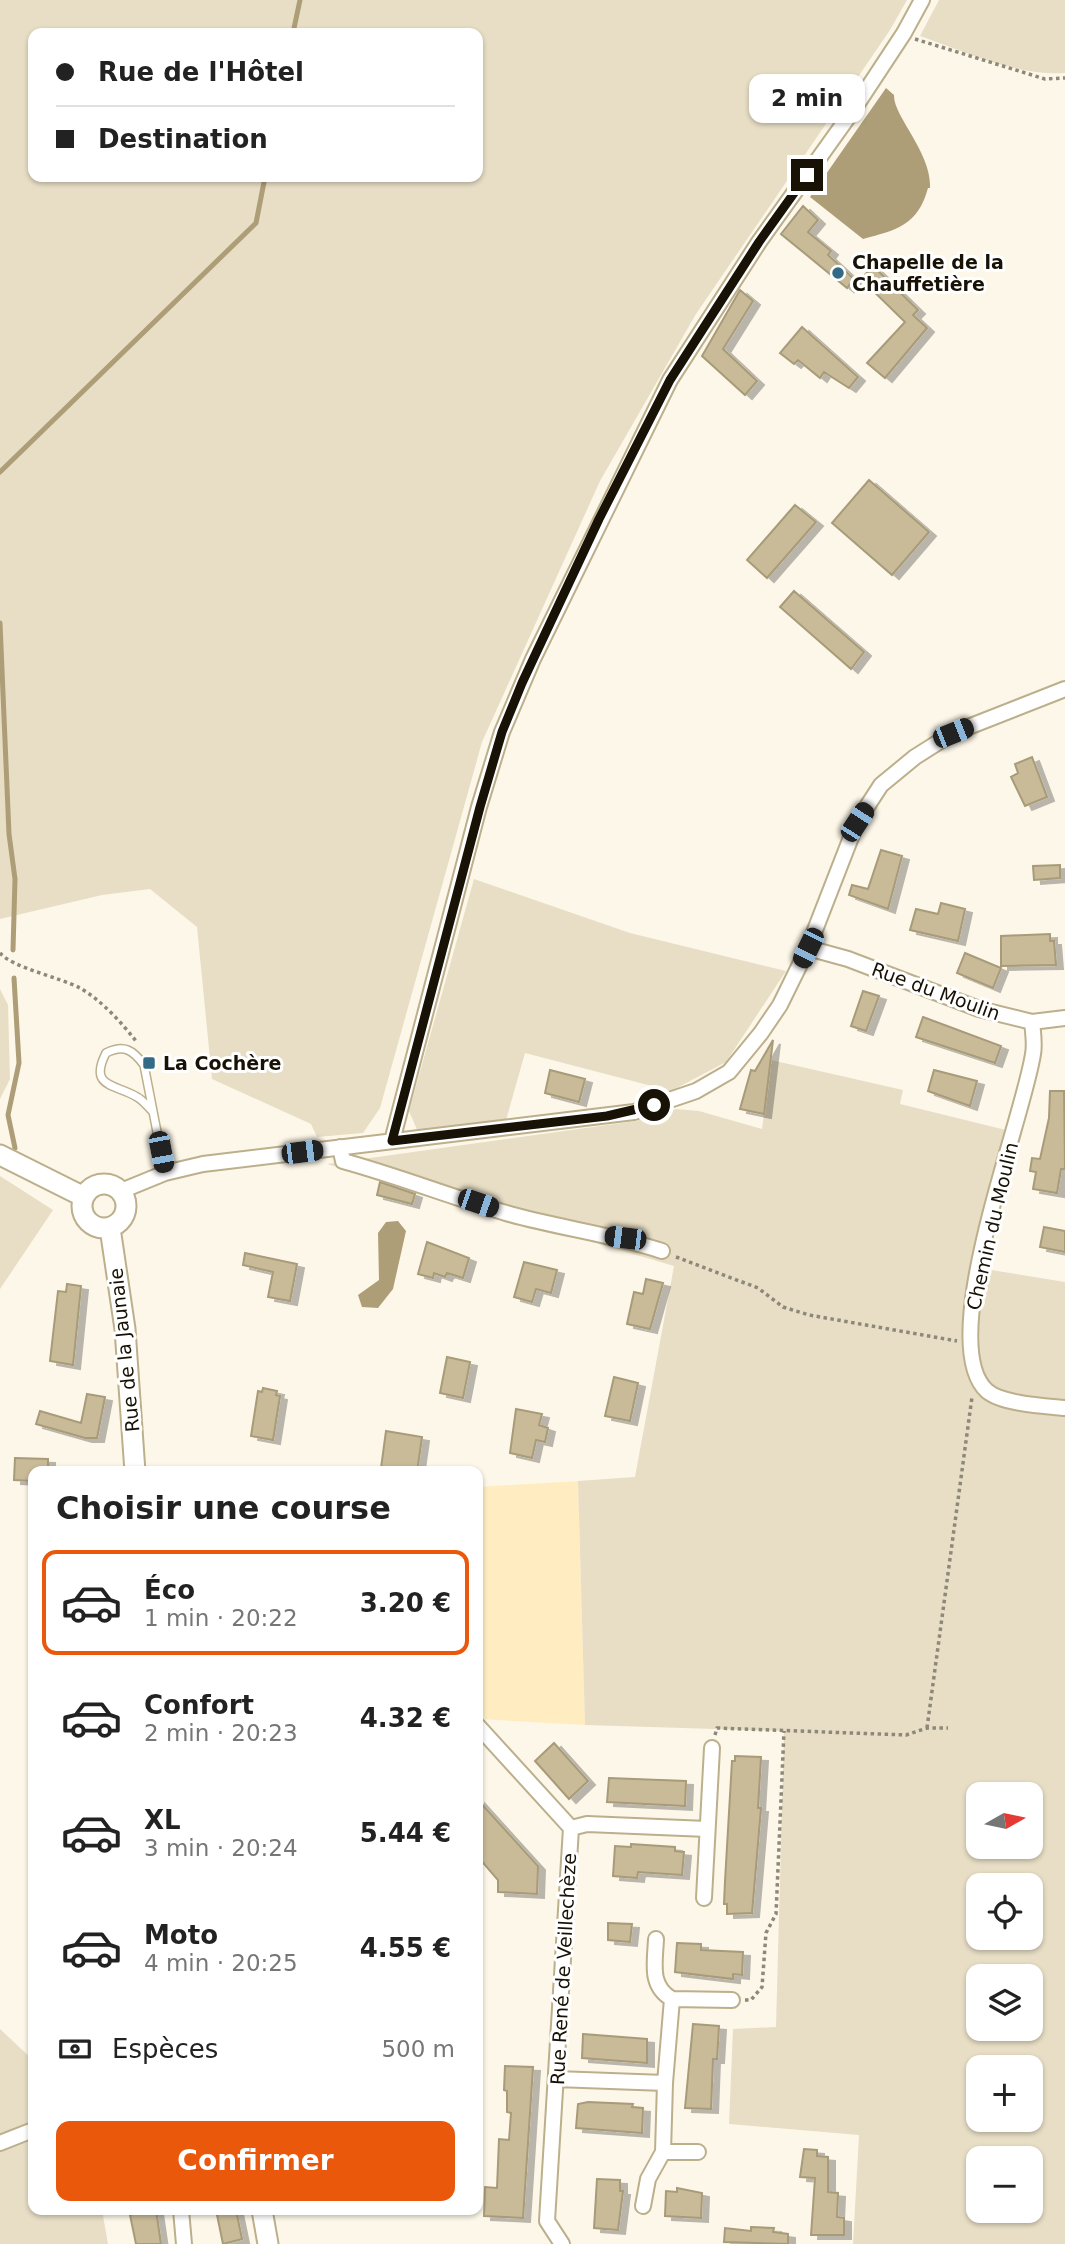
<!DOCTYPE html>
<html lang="fr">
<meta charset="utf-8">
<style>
body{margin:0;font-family:"DejaVu Sans",sans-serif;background:#f2f2f2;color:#222;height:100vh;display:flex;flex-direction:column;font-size:26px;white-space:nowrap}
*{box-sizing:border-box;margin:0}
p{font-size:23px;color:#767676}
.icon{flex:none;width:38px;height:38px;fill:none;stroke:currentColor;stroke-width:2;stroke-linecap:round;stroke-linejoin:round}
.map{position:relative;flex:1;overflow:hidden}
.panel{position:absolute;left:28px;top:1466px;width:455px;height:749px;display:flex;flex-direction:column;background:#fff;border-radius:14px;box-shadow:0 2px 5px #0004}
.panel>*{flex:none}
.top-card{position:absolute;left:28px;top:28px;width:455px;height:154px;border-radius:14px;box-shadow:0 2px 5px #0004;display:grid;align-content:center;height:154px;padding:0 28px;background:#fff}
.needle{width:46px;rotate:81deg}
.buttons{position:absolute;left:966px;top:1782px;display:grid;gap:14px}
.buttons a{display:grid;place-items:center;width:77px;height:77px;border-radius:14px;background:#fff;box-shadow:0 2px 5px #0004;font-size:35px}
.end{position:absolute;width:32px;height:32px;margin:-16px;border:9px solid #171205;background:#fff;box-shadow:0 0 0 4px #fff}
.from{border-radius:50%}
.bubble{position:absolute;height:49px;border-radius:14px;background:#fff;box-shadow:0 2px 5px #0004;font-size:23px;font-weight:600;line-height:49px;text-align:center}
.car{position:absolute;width:21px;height:42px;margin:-21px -10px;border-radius:9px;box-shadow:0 0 5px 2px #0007;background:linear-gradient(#222 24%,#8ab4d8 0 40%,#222 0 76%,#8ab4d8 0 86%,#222 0)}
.top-card b{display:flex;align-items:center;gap:24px;height:66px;font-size:26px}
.top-card b+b{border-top:2px solid #e0e0e0}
.top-card i{width:18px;height:18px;background:#222}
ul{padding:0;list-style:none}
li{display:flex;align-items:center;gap:21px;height:105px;margin:0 14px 10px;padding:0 14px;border:4px solid transparent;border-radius:14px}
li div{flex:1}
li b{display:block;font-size:26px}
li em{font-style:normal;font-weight:600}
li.on{border-color:#ea580c}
li>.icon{width:63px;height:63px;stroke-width:1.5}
h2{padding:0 28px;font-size:32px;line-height:84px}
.pay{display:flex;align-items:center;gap:18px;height:77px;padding:0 28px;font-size:26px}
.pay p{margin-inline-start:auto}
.button{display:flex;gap:14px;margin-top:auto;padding:14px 28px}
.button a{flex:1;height:80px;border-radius:14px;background:#ea580c;color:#fff;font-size:28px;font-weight:600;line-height:80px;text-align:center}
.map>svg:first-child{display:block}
.built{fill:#ffedc1}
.green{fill:#e8dec5;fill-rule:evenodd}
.water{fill:#ad9e78}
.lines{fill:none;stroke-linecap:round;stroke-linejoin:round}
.stream{stroke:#ad9e78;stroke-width:5}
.building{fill:#c9bb98;stroke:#a89b79;stroke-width:2;filter:url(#shadow)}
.service-casing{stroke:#bcaf8c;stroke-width:10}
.minor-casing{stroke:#bcaf8c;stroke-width:18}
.secondary-casing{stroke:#bcaf8c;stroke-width:23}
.path{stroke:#8d887a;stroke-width:3.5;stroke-dasharray:3.5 3.5;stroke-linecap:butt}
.service{stroke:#fff;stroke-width:7}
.minor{stroke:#fff;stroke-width:14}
.secondary{stroke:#fff;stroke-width:19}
.route{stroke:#171205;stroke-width:9}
.poi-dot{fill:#336a85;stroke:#fff;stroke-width:2.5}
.labels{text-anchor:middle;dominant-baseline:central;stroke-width:6;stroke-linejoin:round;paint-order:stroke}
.poi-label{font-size:19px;font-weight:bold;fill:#171205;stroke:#fff;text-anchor:start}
.street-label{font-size:19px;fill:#171205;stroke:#fff}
</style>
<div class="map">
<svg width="1065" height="2244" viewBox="0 0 1065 2244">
<defs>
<filter id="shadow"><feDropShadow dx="7" dy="4" stdDeviation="0" flood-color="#0004"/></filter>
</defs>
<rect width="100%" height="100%" fill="#fdf7e9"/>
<path class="built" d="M578,1481L585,1725L478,1719V1487Z"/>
<path class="green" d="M0,0H907L890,30L696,314L600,481L482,742L380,1108L363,1133L317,1137L311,1124L212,1079L197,927L150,889L102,895L0,919ZM478,33V177H33V33Z
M939,0H1065V73C1015,76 966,52 920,36Z
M474,879L630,933L786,971L726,1062L671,1091L525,1053L506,1120L418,1132L409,1111Z
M0,989L8,1005L10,1079L0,1099Z
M771,1060L903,1090L900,1104L1022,1134L1001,1195L985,1269L1065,1282V2244H853L859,2135L729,2124L733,2029L776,2027L784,1731L585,1725L578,1481L635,1477L674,1266L327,1164L636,1121L676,1109L699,1111L762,1129ZM978,1794H1031V1846H978ZM978,1885H1031V1937H978ZM978,1976H1031V2028H978ZM978,2067H1031V2119H978ZM978,2158H1031V2210H978Z
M0,1176L53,1210L0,1289Z
M0,2029L33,2060V2210H102L108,2244H0Z"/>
<path class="water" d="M886,88L894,95C893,116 932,153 930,188H928C918,225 897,230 863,239L810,197Z
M398,1221L406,1231L393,1289L378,1308L362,1307L358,1295L379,1280L378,1233L386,1222Z"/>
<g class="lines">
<path class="stream" d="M293,33L300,0
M0,472L256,223L265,177
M0,623L9,834L15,879L13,950
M14,978L19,1063L8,1115L15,1148"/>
</g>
<path class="building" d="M803,206L818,220L808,232L831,251L828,255L854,279L847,288L781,234Z
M873,266L918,310L913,315L927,328L885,378L867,363L905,322L861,279Z
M740,290L753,301L723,349L757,381L745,395L702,356Z
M802,327L858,377L849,388L824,372L820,378L798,360L794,364L780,353Z
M869,480L929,532L892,575L832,523Z
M795,505L816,522L767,578L747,560Z
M794,591L864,652L851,669L780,607Z
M1032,757L1047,797L1025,806L1011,777L1018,773L1015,764Z
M881,850L902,856L888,909L849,895L852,885L868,889Z
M1060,865V878L1034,880L1033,866Z
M941,903L965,909L958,941L910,930L916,909L938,914Z
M1050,934V941H1054L1056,965L1001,966V936Z
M965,953L1001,968L993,988L957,973Z
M863,991L879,996L866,1031L851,1026Z
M923,1017L1001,1046L995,1063L916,1037Z
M773,1040L764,1114L740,1109L751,1070L755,1071Z
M550,1070L585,1079L579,1102L545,1093Z
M934,1070L977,1081L970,1106L928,1091Z
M1050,1091H1064L1065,1169H1061L1057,1193L1033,1189L1036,1172L1030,1171L1032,1158L1040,1159L1049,1118Z
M380,1182L415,1194L412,1204L377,1195Z
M1044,1227L1065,1231V1252L1040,1247Z
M427,1242L469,1258L463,1278L447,1273L445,1277L434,1273L433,1278L418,1274Z
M245,1253L297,1264L290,1301L268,1297L273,1272L243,1265Z
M524,1262L557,1270L551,1293L536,1289L532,1302L514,1297Z
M646,1279L663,1283L650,1329L627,1324L634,1292L643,1294Z
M67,1284L81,1286L73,1365L50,1361L58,1291L66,1292Z
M447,1357L470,1362L463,1398L440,1393Z
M614,1377L638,1383L630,1421L605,1416Z
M263,1388L277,1391L276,1395L280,1396L273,1440L251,1436L258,1391L262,1392Z
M87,1394L105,1397L97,1438H85L36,1424L40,1411L81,1423Z
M516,1409L542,1414L539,1425L548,1428L545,1442L536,1440L532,1458L510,1453Z
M386,1431L422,1437L417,1472L381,1468Z
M15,1458L48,1459V1472H33V1481L14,1480Z
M554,1743L588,1781L569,1799L535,1761Z
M735,1756L761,1757L758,1808H761L752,1913L727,1914V1904H724L725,1881L732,1761H735Z
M609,1778L686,1781L685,1806L607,1802Z
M478,1800L538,1866L537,1894L498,1892V1880L478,1857Z
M631,1844L675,1847V1851L684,1852L682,1875L638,1872L637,1878L613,1876L615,1846L631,1847Z
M608,1923L632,1924L630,1942L608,1940Z
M677,1943L701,1944V1950L743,1952L742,1975L733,1974V1979L675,1972Z
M693,2024L719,2026L717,2059H713L711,2109L685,2108Z
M583,2034L647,2039V2063L582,2058Z
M505,2066L533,2067L523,2218L484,2216L485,2187L497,2188L499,2139L509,2140L511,2113L507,2112V2091L504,2090Z
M588,2102L633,2104L632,2107L643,2108L642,2133L576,2128L578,2104Z
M804,2149L817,2150V2156L828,2157V2192L838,2193L837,2217L844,2218V2235H811L815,2178L800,2177Z
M597,2179L620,2180V2191H623L618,2230L594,2228Z
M677,2188L702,2193L701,2218L665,2216L666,2191L677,2192Z
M133,2210H156L161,2244H136L130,2215L133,2214Z
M216,2210H236L242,2239L223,2244Z
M751,2227L774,2228L773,2232L788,2234V2244L724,2242L725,2228L751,2231Z"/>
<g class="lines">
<defs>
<path id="service" d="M153,1112C148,1107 143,1100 137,1097C116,1084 88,1088 106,1053C124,1044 133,1050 144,1065L165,1173"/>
<path id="minor" d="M808,948L848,959L979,1009L1032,1022L1065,1018
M1032,1022C1033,1032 1035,1044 1033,1054C1023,1121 934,1343 987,1391C1002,1404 1045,1406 1065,1408
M392,1141L479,807L502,732L533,659L670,380L759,242L854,109L904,33L922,0
M340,1147L343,1161C398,1176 451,1197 506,1213C558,1228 611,1234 662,1251
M121,1191L165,1173L203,1164L634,1112L696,1091L729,1072L761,1033L780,1005L808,948L857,822L881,785L915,757L953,733L1065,689
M478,1726L571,1828L547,2221L562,2244
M571,1828L587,1824L707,1829
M704,1898L712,1748
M656,1939C655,1963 649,1986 672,1999
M556,2079L665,2083L663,2152L648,2179L643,2206
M665,2083L672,1999L732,2000
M0,2143L33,2130
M663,2152H698
M181,2210L184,2244"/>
<path id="secondary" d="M0,1155L84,1197
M82 1206a22 22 0 1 1 44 0a22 22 0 1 1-44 0Z
M110,1228L125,1329L135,1472
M262,2210L268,2244"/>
</defs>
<use href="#service" class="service-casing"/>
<use href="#minor" class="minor-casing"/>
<use href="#secondary" class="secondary-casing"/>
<path class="path" d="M915,39L1045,79L1065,78
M0,953C13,968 59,977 80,988C101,1000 121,1022 136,1041
M676,1257L758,1288L783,1307L809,1315L957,1341
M927,1728L972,1397
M715,1735L717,1728L906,1735L927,1728H948
M745,2000H751L762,1987L766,1933L776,1914L784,1731"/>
<use href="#service" class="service"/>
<use href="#minor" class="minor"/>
<use href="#secondary" class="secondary"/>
</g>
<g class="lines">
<path class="route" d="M654,1105L607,1116L392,1141L480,807L502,732L522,683L599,519L670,380L759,242L807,175"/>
</g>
<g class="poi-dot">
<circle cx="838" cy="273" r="7"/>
<rect x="142" y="1056" width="14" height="14" rx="3.5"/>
</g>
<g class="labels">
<g class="poi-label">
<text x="852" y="262">Chapelle de la<tspan x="852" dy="22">Chauffetière</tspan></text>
<text x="163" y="1063">La Cochère</text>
</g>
<g class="street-label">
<text transform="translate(936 991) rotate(20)">Rue du Moulin</text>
<text transform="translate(992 1226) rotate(-77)">Chemin du Moulin</text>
<text transform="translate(124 1350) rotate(-96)">Rue de la Jaunaie</text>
<text transform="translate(563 1969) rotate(-87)">Rue René de Veillechèze</text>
</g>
</g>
</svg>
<div class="buttons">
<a><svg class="needle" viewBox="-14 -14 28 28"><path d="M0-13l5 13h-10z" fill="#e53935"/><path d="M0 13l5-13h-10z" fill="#767676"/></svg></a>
<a><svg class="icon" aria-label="locate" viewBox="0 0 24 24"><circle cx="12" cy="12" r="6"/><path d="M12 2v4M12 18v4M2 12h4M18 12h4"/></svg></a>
<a><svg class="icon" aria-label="layers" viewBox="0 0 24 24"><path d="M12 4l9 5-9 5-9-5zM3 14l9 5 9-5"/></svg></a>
<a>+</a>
<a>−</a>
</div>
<i class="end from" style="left:654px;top:1105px"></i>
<i class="end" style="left:807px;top:175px"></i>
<div class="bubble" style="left:749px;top:74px;width:116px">2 min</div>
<i class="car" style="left:953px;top:733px;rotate:68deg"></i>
<i class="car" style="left:857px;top:822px;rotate:33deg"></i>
<i class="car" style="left:808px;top:948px;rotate:206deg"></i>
<i class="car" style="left:161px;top:1152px;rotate:169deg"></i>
<i class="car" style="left:302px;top:1152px;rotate:83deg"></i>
<i class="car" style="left:478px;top:1203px;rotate:109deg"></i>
<i class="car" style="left:625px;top:1238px;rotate:277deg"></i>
<div class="top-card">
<b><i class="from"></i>Rue de l'Hôtel</b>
<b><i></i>Destination</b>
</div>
<section class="panel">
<h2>Choisir une course</h2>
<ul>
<li class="on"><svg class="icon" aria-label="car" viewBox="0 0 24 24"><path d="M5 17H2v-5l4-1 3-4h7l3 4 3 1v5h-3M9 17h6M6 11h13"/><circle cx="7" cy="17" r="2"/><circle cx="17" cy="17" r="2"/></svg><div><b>Éco</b><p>1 min · 20:22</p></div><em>3.20 €</em></li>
<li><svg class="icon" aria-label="car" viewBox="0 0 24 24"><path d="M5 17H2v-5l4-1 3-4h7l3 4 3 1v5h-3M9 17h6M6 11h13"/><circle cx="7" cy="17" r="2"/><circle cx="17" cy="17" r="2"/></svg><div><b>Confort</b><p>2 min · 20:23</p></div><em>4.32 €</em></li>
<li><svg class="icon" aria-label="car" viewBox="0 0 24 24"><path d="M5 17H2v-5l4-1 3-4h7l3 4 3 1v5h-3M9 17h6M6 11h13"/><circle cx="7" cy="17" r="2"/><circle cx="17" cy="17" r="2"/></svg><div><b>XL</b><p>3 min · 20:24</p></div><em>5.44 €</em></li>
<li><svg class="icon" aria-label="car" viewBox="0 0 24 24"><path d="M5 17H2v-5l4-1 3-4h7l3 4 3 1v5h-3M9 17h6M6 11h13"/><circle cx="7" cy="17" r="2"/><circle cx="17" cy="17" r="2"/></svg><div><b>Moto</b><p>4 min · 20:25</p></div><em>4.55 €</em></li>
</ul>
<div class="pay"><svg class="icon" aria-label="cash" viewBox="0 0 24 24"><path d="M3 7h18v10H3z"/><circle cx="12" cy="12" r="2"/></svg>Espèces<p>500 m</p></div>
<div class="button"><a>Confirmer</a></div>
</section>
</div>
